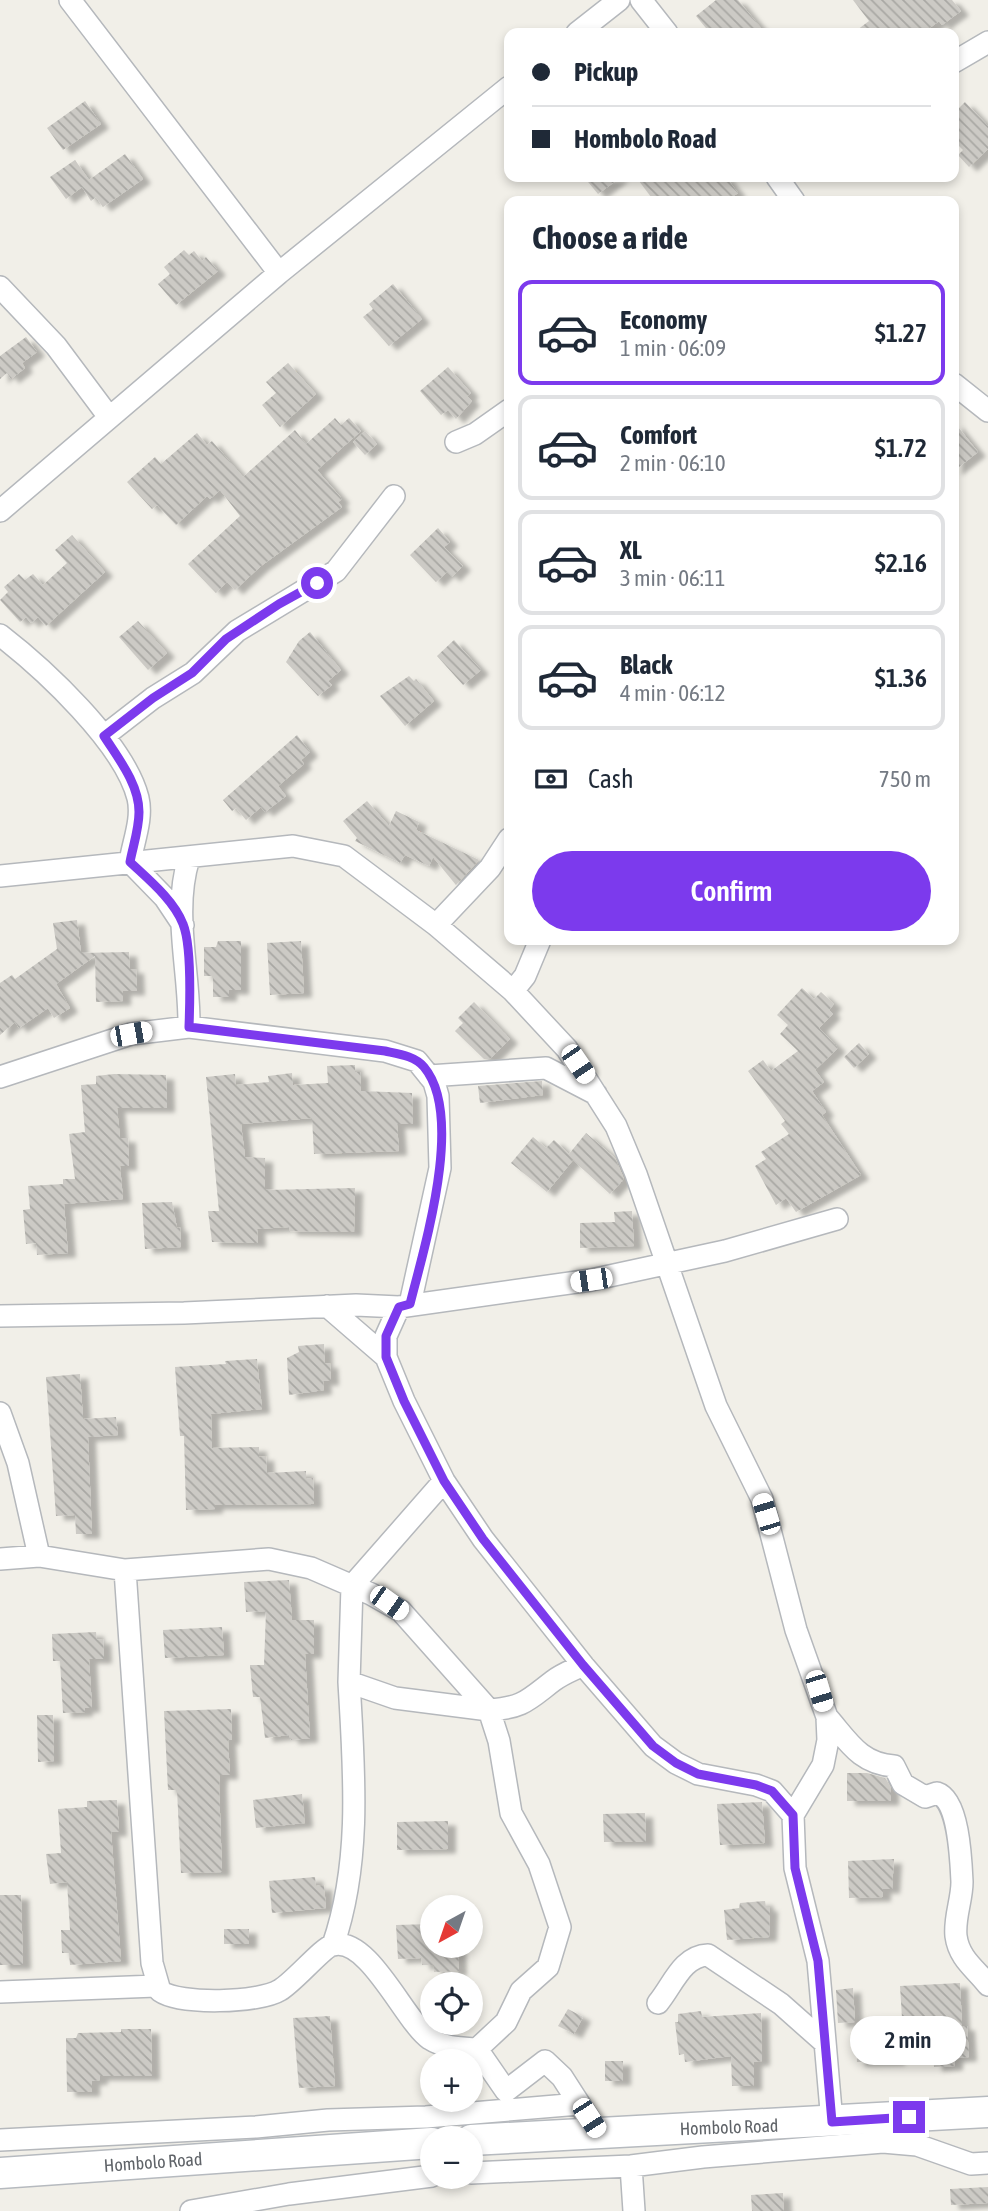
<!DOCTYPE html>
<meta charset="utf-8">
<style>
body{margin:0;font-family:"Asap Condensed",sans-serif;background:#f2f2f3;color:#1f2937;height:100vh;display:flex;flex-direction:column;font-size:26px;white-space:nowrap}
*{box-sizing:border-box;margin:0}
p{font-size:23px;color:#747a83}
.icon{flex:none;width:38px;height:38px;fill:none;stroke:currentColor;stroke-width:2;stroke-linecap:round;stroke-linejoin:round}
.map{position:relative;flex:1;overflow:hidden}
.drawer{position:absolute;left:504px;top:196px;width:455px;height:749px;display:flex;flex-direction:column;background:#fff;border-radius:14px;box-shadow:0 4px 10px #0003}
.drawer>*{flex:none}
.top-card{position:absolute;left:504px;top:28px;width:455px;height:154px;border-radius:14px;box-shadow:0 4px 10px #0003;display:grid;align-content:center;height:154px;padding:0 28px;background:#fff}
.needle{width:46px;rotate:220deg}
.controls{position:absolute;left:420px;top:1895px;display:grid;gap:14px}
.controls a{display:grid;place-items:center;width:63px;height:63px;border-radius:50%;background:#fff;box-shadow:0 4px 10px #0003;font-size:35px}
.end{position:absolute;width:32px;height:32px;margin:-16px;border:9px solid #7c3aed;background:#fff;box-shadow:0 0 0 4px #fff}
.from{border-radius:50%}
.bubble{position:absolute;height:49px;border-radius:24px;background:#fff;box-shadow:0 4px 10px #0003;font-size:23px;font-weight:600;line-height:49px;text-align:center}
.car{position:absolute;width:21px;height:42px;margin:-21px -10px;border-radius:9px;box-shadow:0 0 5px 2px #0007;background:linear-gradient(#fff 24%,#345 0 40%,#fff 0 76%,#345 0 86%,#fff 0)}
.top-card b{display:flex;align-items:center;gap:24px;height:66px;font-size:26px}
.top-card b+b{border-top:2px solid #e0e1e3}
.top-card i{width:18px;height:18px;background:#1f2937}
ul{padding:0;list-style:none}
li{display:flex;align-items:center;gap:21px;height:105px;margin:0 14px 10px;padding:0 14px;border:4px solid #e0e1e3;border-radius:14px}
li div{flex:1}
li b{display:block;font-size:26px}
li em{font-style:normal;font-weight:600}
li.active{border-color:#7c3aed}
li>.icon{width:63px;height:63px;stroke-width:1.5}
h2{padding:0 28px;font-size:32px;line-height:84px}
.pay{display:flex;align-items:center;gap:18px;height:77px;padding:0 28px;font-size:26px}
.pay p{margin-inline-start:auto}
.primary-button{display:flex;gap:14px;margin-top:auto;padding:14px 28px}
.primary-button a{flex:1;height:80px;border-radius:42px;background:#7c3aed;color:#fff;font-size:28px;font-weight:600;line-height:80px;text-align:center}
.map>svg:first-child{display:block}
.building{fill:url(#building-back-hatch);filter:url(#shadow)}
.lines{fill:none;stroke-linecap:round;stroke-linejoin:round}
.street-casing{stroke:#b5b8bc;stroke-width:24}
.secondary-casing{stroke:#b6babf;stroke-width:33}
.street{stroke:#fff;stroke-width:21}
.secondary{stroke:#fff;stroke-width:30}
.route{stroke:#7c3aed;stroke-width:9}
.labels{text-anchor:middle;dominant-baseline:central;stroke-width:7;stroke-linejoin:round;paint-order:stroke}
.street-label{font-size:18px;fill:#5f6368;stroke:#fff}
</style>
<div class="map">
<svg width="988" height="2211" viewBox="0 0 988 2211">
<defs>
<pattern id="building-back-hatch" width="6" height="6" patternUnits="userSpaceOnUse" patternTransform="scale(1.75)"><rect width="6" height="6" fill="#cccac5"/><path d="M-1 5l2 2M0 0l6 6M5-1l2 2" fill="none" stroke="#a9a8a4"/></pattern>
<filter id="shadow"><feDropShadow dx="8" dy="4.5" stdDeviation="2" flood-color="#0004"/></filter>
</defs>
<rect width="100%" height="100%" fill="#f1efe8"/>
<path class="building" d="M716,0H738L765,33H710L696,16Z
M853,0H952L961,11L942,25L939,21L923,33H853L869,21Z
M85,101L101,124L63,150L47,128Z
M965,102L988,126V149L969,167L958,155L963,150L954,141V113Z
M125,154L143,179L103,207L96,197L91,201L82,187L66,199L50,177L75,160L89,180Z
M584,177H621L598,194Z
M636,177H726L738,193L726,201H654Z
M184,250L189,255L194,251L202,261L206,257L218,271L176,305L158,284L170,274L164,267Z
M393,284L422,319L389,346L363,317L373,309L369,304Z
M26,337L37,352L22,363L25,368L11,379L7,373L0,379V356Z
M288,363L316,394L280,427L262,405L276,393L266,382Z
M448,367L471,393L467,396L472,401L456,419L448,410L441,415L420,391Z
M335,418L341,425L349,418L361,431L317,470L342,499L338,502L342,507L261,566L235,590L227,582L216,593L188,564L240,516L220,490L210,499L207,496L176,525L157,505L152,509L127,482L155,457L161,464L197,433L207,445L212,441L243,477L295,430L306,444Z
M954,422L978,452L954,471Z
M365,431L377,444L365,455L353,442Z
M438,528L450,542L444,547L463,566L452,577L447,572L436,582L410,555Z
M72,535L105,572L46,626L38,617L31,623L26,617L20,622L0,600L8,592L4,587L19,574L25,580L33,574L43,585L67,563L55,550Z
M138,621L167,653L148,670L119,637Z
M310,632L341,670L328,681L332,685L318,696L286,662L299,641Z
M454,640L481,670L463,685L437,656Z
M409,676L414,681L416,679L434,701L405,726L380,696Z
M297,735L310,752L301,760L304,764L278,786L286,796L265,812L261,807L246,820L236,808L232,811L223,800Z
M367,801L389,826L396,811L419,822L416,830L479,860L456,885L433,857L429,866L405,855L400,863L355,841L357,838L343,821Z
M77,920L81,953L129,952L130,969H136L137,991H123V1001L96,1002L95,956L56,984L70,1008L54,1018L48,1008L19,1028L15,1022L0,1035V983L12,975L15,979L57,949L53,923Z
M218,941H241V990H229V997H213V976H204V947H216Z
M301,941L304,993L270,995L267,943Z
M802,988L814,999L821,992L834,1004L829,1010L833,1014L819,1028L838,1048L815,1070L824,1082L812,1091L826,1112L822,1115L861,1175L796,1212L786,1198L776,1205L755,1166L766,1159L761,1152L789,1134L781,1124L785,1121L748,1071L763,1060L771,1071L798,1051L780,1034L788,1025L777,1015Z
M474,1002L510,1039L490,1059H484L455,1031L463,1023L458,1018Z
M859,1043L869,1054L854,1068L844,1057Z
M355,1065V1072H360L361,1091L412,1093L413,1124H397L399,1151L314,1154L312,1118L241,1124L245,1157L265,1158V1190L355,1188L354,1232L289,1231V1227L257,1229L258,1243L212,1242L208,1211H219L206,1077L235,1074L236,1085L269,1082L268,1076L292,1073L293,1085L328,1083L327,1066Z
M114,1074L166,1075L167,1108H117L120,1138H128L129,1166H120L123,1199L64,1204L68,1253L37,1255L36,1243L26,1244L23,1210L30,1209L28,1186L63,1184V1179H75L69,1134L85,1132L81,1085L96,1084V1076Z
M542,1081L543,1095L480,1103L478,1086Z
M586,1133L615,1158L624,1179L610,1194L573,1160L547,1192L511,1163L533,1137L546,1148L554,1140L569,1154Z
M172,1202L177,1228L180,1227L181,1247L145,1249L142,1203Z
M632,1211L634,1246L580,1248V1223L615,1222L614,1212Z
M324,1344L325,1364L330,1363L331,1381H323L324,1390L289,1395L287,1358L299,1352L298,1346Z
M257,1359L262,1409L211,1414L212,1448L259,1447V1457L266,1456L267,1473L306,1471V1479L313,1478L314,1504L215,1505V1509L186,1510L184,1436H180L175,1367L226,1364L225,1361Z
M80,1374L83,1419L116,1417L118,1435L88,1437L92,1534H76L75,1515L56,1516L46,1377Z
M289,1580L292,1620H314V1654H305L310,1738L291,1740L289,1735L265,1738L260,1697H253L250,1665H264L266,1611L246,1612L244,1582Z
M222,1627L224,1655L165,1658L163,1630Z
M96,1632L97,1640L103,1639L104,1659H89L92,1708H85V1712L63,1713L60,1661H53L52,1634Z
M231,1709L232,1740H228L230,1775H220L219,1783L222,1872L181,1873L177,1790H168L164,1711Z
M37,1715H53L54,1761L38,1762Z
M847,1773H867L885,1778L891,1788V1801H847Z
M302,1794L305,1823L256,1828L253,1800Z
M117,1800L119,1832H111L121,1961L70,1965L69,1953H62L61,1930H70L67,1882L50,1884L46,1854L61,1853L58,1809L87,1807V1801Z
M762,1802L765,1843L720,1845L717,1804Z
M645,1813L646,1842H604L603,1814Z
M448,1821V1849L397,1850V1822Z
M894,1859L892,1889H883V1897L849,1898L848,1861Z
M315,1877L316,1886L324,1885L326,1908L272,1913L269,1881Z
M0,1895H21L23,1965H0Z
M765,1901L766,1907H770L769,1937L727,1940L724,1910L739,1908L740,1903Z
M432,1924V1946H458L459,1971L434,1972V1965H422L421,1958L398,1959L396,1925Z
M224,1929H249V1944H224Z
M960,1983L962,2026H967L969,2057L955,2058V2066L934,2067L932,2017L902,2018L900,1986Z
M853,1988L855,2022L838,2023L836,1990Z
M568,2009L583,2017L574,2034L558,2026Z
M701,2011L702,2017L761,2013L762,2061L754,2062V2086H732L731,2056L685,2062L684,2054L679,2055L675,2022H678V2014Z
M330,2016L335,2086L299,2088L293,2018Z
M121,2029H151L152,2076H100V2080L92,2081V2092H67L66,2038H76L78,2033L121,2032Z
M896,2031L897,2061L857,2062L856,2033Z
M605,2061H623V2081H605Z
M988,2187V2203L951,2205L950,2189Z
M783,2193L784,2211H752L751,2195Z"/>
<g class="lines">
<defs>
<path id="street" d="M70,0L279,273
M641,0L667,33
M577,33L619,0
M954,62L988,42
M777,177L794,201
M0,287L56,346L109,417
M954,384L988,411
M456,442L475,434L509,410
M0,511L279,273L509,87
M0,635C44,669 124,743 138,798C143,819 133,842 130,862L165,898L183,925
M104,736L153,698L193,673L237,631L336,571L394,496
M0,876L293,846L344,856L436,925L513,991L567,1049L616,1126L636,1174L716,1406L762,1499L796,1630L827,1717L828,1740L823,1765L793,1815
M436,925L490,868L509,839
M513,991L525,976L540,940
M189,1027C190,971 172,912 189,858
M429,1076L546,1068L596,1094
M0,1077L131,1034L189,1027L385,1051L417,1061L434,1082L438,1096L440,1168L410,1304
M327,1306L386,1357
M399,1307L386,1336V1357L404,1401L444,1481L483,1539L583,1665L653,1746L676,1763L698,1774L756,1785L772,1791L793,1815L795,1868L818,1961L832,2122
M0,1316L184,1313L356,1305L399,1307L591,1280L725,1251L837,1219
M0,1413L18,1463L39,1556
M444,1481L352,1586L349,1682L395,1698L489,1710L499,1741L511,1813L539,1864L560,1927L548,1967L521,1991L506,2022L477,2049
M0,1559L39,1556L125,1570L269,1559L311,1568L371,1594L401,1611L489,1710C523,1708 528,1700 553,1681C562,1674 573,1670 583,1665
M125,1570L152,1963L160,1991C180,2005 259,2003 280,1990C294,1982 323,1947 333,1945C369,1936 405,2022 430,2039C444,2048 461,2048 477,2049L506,2091L545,2061L562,2077L598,2133
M827,1717C848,1741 860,1764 894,1766L903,1784L925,1797L937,1793C959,1800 961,1861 962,1882C962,1900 954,1918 956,1936C959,1959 976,1969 988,1985
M333,1945C362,1861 354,1769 349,1682
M0,1992L156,1986
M658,2003C673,1985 682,1956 708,1955L781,2004L825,2043
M0,2140L256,2127L328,2120L426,2117L579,2104
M631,2166L634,2211
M471,2173L631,2166L703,2157L883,2142L917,2145L971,2164L988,2163
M191,2211L289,2194L432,2176"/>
<path id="secondary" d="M471,2140L988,2112
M0,2173L432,2143"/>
</defs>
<use href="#street" class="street-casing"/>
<use href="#secondary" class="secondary-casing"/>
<use href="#street" class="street"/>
<use href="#secondary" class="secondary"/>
</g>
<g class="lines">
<path class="route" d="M317,583L279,604L226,639L192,673L153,698L104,736C118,758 139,784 139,812C139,829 133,846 130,862C148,879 174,900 183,924C192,946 190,1001 189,1027L385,1051C399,1054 415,1056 424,1067C465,1116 424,1248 410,1304L399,1307L386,1336V1357L404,1401L444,1481L483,1539L583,1665L653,1746L676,1763L698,1774L756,1785L772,1791L793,1815L795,1868L818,1961L832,2122L909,2117"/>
</g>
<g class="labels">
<g class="street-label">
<text transform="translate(729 2127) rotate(-2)">Hombolo Road</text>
<text transform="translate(153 2162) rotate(-4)">Hombolo Road</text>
</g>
</g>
</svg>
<div class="controls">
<a><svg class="needle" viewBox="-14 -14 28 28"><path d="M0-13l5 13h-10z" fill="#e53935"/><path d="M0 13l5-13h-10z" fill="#747a83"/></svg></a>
<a><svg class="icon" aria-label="locate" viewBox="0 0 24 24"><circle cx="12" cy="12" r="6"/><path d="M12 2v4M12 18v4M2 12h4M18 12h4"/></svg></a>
<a>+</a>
<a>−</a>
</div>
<i class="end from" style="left:317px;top:583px"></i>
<i class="end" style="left:909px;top:2117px"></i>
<div class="bubble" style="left:850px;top:2016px;width:116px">2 min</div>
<i class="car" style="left:131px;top:1034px;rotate:80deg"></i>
<i class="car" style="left:578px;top:1064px;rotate:146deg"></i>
<i class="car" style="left:591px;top:1280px;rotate:262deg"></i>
<i class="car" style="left:766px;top:1514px;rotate:343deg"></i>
<i class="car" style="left:389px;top:1603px;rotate:125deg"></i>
<i class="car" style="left:819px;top:1691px;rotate:163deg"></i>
<i class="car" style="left:589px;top:2118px;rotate:147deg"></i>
<div class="top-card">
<b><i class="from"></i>Pickup</b>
<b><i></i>Hombolo Road</b>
</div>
<section class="drawer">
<h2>Choose a ride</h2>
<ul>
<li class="active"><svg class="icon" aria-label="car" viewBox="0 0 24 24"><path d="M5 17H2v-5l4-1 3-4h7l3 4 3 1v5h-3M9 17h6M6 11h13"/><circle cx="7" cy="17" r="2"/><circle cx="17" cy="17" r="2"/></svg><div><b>Economy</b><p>1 min · 06:09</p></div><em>$1.27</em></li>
<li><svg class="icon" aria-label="car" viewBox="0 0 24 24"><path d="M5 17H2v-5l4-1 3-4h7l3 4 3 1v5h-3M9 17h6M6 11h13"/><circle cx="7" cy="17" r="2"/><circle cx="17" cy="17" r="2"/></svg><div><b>Comfort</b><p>2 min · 06:10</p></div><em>$1.72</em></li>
<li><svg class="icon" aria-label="car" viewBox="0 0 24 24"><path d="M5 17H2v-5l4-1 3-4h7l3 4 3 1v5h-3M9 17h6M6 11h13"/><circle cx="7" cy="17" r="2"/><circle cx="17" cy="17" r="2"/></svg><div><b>XL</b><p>3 min · 06:11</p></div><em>$2.16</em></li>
<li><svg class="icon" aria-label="car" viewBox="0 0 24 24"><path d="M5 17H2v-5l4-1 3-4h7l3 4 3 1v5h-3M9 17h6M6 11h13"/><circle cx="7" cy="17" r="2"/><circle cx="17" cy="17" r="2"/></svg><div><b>Black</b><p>4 min · 06:12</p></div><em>$1.36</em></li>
</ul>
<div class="pay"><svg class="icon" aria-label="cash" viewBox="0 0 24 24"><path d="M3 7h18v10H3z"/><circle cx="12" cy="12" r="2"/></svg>Cash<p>750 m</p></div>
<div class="primary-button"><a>Confirm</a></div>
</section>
</div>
